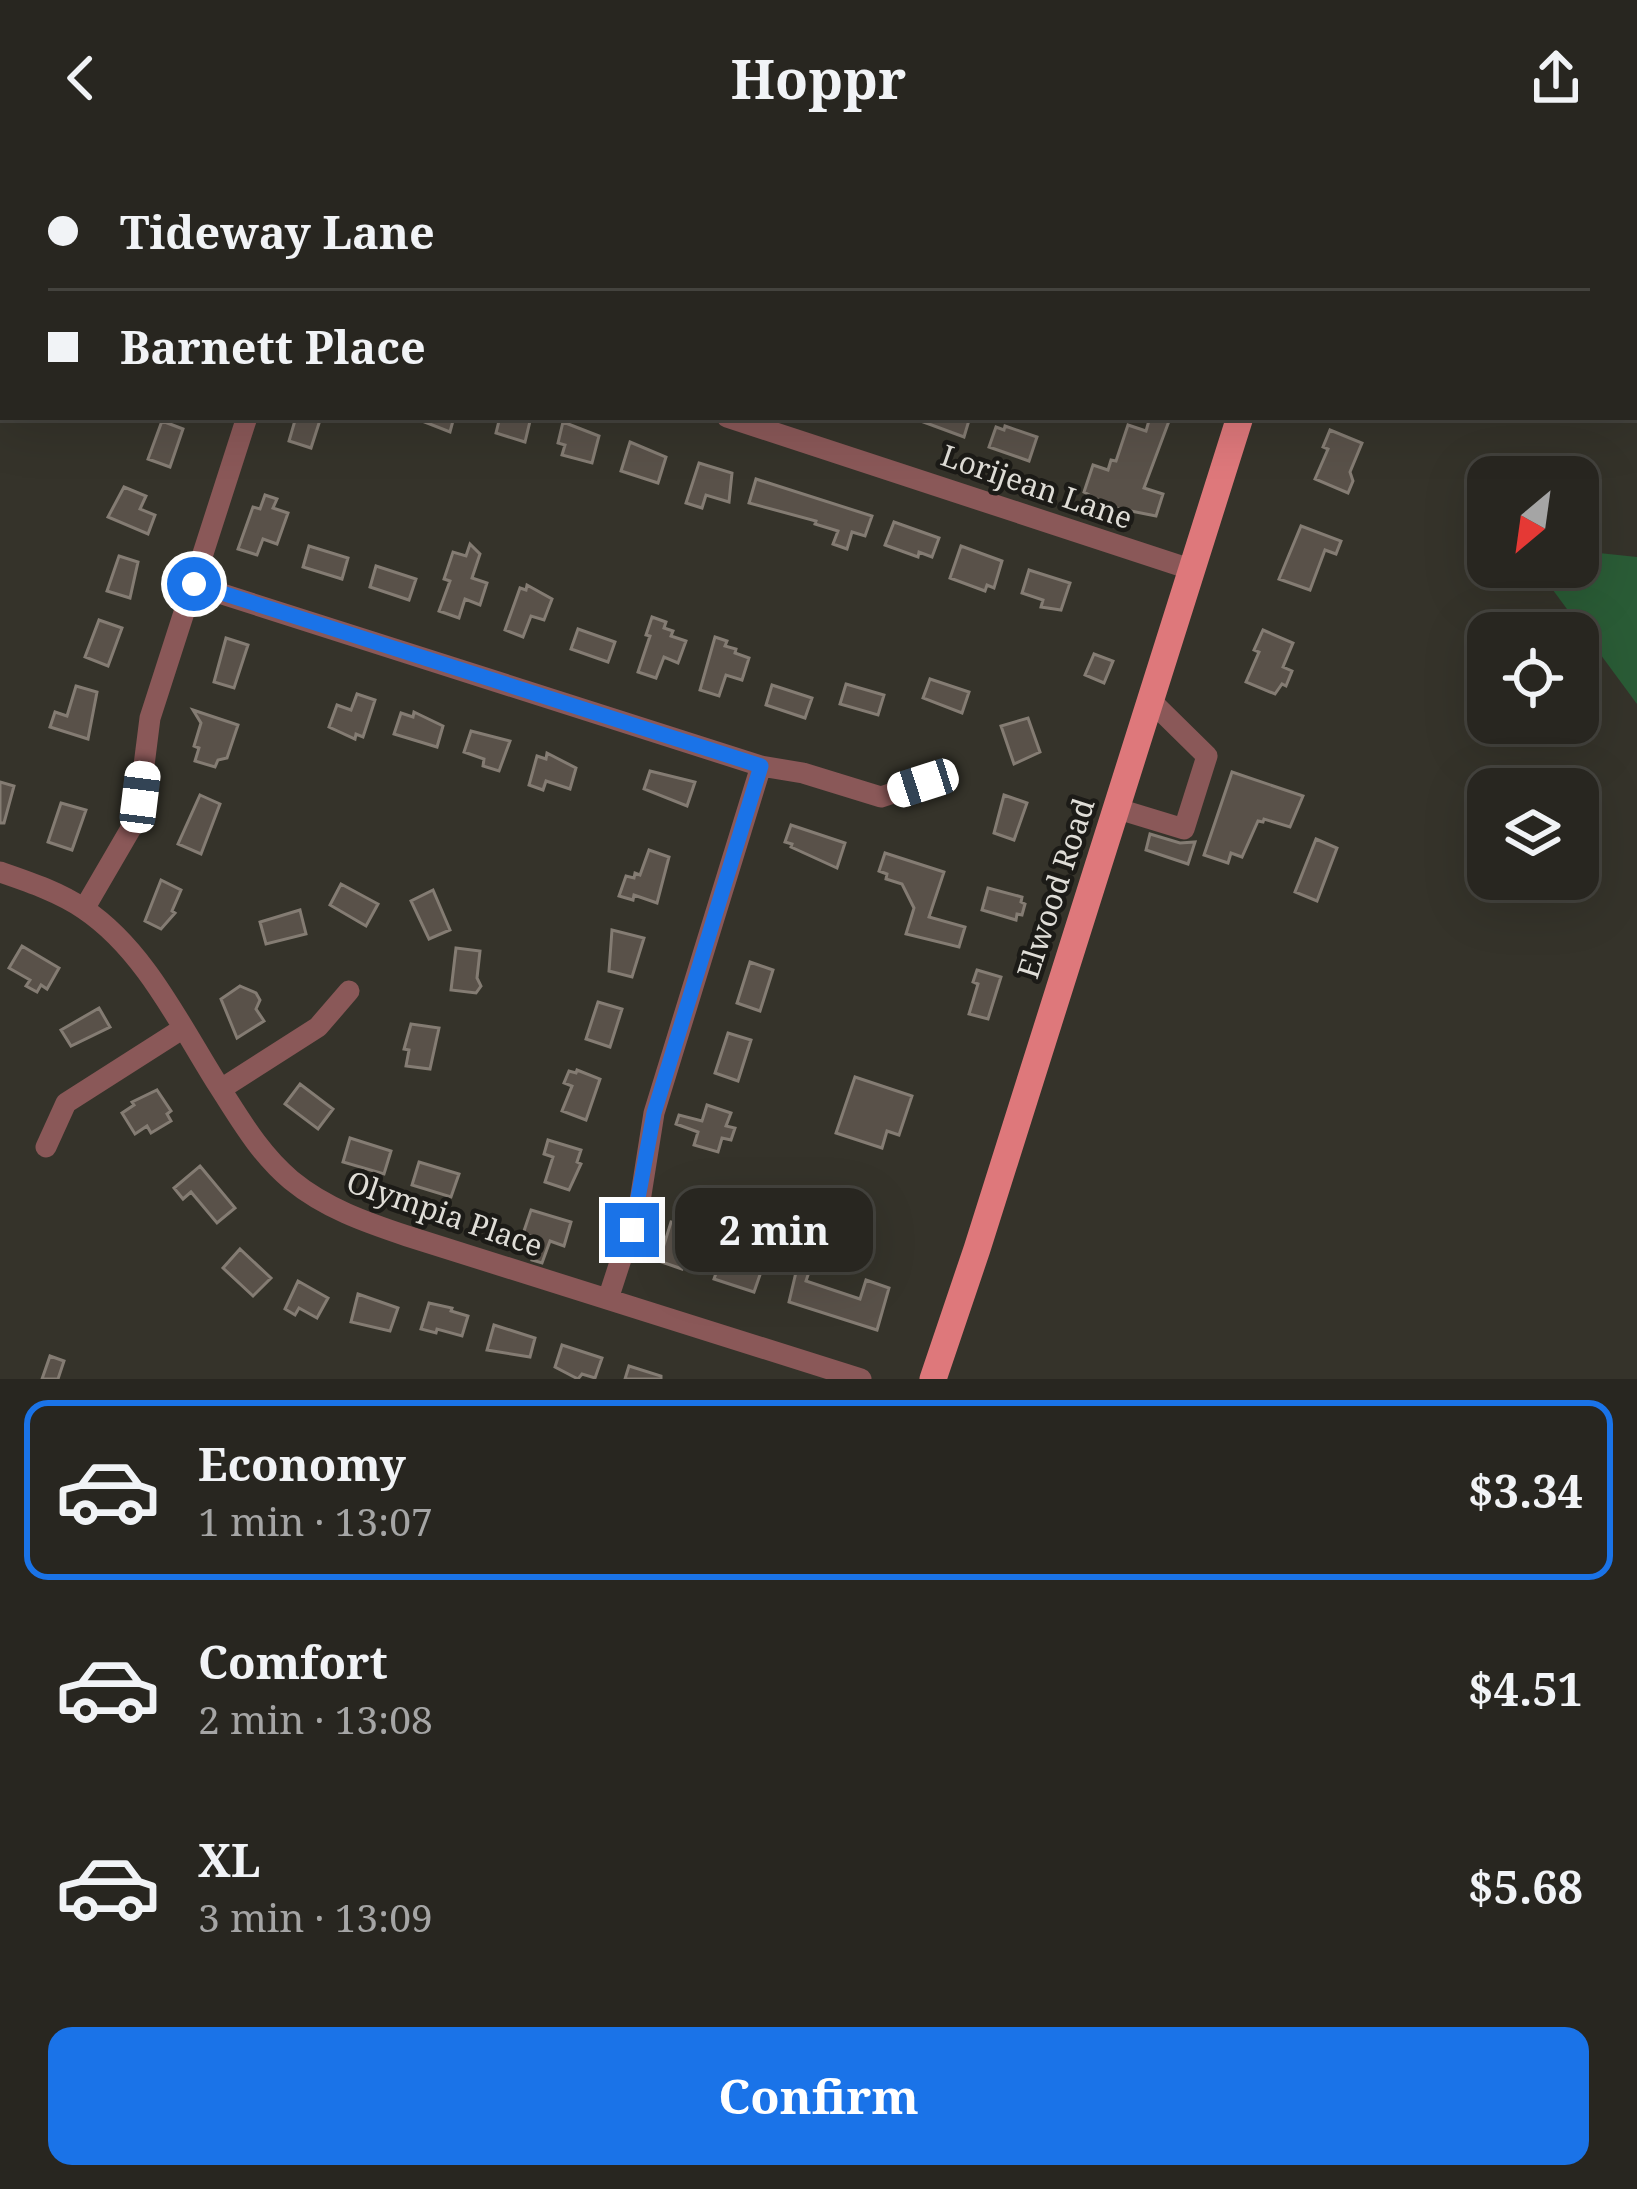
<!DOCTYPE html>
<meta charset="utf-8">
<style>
body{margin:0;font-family:"Noto Serif",serif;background:#302e29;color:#f1f3f6;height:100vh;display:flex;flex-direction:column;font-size:45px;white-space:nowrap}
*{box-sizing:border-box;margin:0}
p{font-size:39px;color:#a5a5a5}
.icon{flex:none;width:66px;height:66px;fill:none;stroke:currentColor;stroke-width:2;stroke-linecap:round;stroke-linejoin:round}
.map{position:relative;height:1223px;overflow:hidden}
.panel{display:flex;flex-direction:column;background:#282620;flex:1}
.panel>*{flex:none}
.hud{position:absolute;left:0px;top:0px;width:1638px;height:264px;box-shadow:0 12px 48px #0002,0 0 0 3px #44433e;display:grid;align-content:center;height:264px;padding:0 48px;background:#282620}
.needle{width:78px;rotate:209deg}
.tools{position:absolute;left:1467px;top:300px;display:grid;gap:24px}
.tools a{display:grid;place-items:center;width:132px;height:132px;border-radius:24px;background:#282620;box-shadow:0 12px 48px #0002,0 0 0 3px #44433e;font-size:60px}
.end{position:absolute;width:54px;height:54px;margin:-27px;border:15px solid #1a73e8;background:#fff;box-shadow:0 0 0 6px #fff}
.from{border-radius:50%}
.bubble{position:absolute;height:84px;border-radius:24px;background:#282620;box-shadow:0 12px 48px #0002,0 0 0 3px #44433e;font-size:39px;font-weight:700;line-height:84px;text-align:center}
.car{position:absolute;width:36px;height:72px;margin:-36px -18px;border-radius:15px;box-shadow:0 0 9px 3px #0007;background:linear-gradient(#fff 24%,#345 0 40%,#fff 0 76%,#345 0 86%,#fff 0)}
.hud b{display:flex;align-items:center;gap:42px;height:114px;font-size:45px}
.hud b+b{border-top:3px solid #44433e}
.hud i{width:30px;height:30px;background:#f1f3f6}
ul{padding:21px 0 0;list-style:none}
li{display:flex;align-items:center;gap:36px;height:180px;margin:0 24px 18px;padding:0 24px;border:6px solid transparent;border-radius:24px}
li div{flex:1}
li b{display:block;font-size:45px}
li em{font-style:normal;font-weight:700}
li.selected{border-color:#1a73e8}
li>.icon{width:108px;height:108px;stroke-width:1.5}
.primary-button{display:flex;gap:24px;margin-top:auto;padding:24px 48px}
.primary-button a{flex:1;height:138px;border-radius:24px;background:#1a73e8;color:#fff;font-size:48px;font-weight:700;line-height:138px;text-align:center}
header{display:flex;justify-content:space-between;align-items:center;height:156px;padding:0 48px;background:#282620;font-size:54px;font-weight:700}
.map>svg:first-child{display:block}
.green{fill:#2a5c36}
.building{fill:#595149;stroke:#847c73;stroke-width:3}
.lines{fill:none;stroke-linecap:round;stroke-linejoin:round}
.minor{stroke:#8a5858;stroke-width:21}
.major{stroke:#de787b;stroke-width:27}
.route{stroke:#1a73e8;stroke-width:15}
.labels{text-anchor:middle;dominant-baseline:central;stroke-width:9;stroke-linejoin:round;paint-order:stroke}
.street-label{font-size:30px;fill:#dfddd7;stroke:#1c1b17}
</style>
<header><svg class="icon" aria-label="back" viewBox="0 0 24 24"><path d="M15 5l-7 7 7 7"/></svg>Hoppr<svg class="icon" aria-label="share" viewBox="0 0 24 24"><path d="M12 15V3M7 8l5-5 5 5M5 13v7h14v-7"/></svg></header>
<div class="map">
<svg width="1637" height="1223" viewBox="0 0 1637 1223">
<rect width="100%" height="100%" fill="#35332a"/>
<path class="green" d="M1599,397L1637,401V548L1550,430Z"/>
<path class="building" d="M296,261H321L311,292L289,285Z
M412,261H454L450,276Z
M500,261H531L525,286L496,277Z
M910,261H970L964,281Z
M1150,261L1169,265L1144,332L1163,338L1156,360L1111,351L1084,336L1093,309L1108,314L1111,304L1116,305L1128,269L1146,275Z
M162,265L183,273L170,311L148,303Z
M563,266L599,280L592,307L562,299L565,289L558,287Z
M1005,270L1037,281L1029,305L989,291L996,271L1004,274Z
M1330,274L1362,287L1350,316L1353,325L1348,337L1315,323L1328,293L1323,291Z
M630,286L666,301L658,327L621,315Z
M699,307L732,317L729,346L706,339L702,352L686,347Z
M756,323L872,360L865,380L852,376L847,393L833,388L838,375L815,368L816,365L749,347Z
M124,331L146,340L140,353L155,359L148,378L108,361Z
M265,339L277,343L273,352L288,357L277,388L263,383L257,399L238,393L253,351L260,353Z
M894,366L939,382L932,401L919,396L918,401L885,389Z
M1301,370L1341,385L1336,398L1325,394L1310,434L1279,423Z
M470,388L480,398L472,422L487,427L480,449L465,443L459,462L439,455L450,425L444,423L453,396L466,400Z
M309,390L348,402L342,423L303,411Z
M961,390L1002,405L994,432L987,429L985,435L950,422Z
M119,400L138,406L130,442L107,435Z
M376,410L416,423L409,444L370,431Z
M1029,414L1070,427L1061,454L1041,451L1043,444L1022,437Z
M527,429L552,443L544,464L531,460L523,481L505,474L520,432L526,434Z
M652,461L666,466L664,472L673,475L671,480L686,485L678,507L664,501L656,522L638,516L650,480L646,479Z
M99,464L122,472L108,510L85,501Z
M578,473L615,486L608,506L571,493Z
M1263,474L1293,487L1283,511L1292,515L1286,530L1282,528L1275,538L1246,526L1259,496L1254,494Z
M715,481L727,485L725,490L736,493L735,497L749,502L742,524L726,519L719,540L700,534Z
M226,482L248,489L234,532L214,526Z
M1094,498L1113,505L1104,527L1085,519Z
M930,523L969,536L962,557L923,542Z
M846,528L884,539L878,559L840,548Z
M772,529L812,542L805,562L766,549Z
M76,530L97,536L88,583L50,571L55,556L67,560Z
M357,538L375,544L363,581L356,578L355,583L329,571L337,549L351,554Z
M193,554L238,569L227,602L218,604L215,611L195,605L199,592L194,590L201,567Z
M414,556L443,570L437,591L394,578L401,557L413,561Z
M1028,562L1040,596L1014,608L1001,570Z
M471,575L510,585L499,615L483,610L484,603L464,596Z
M547,597L576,612L570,633L546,625L543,634L529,629L537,600L546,603Z
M650,615L695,626L687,650L644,633Z
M1232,616L1303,640L1290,671L1264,663L1263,666L1258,665L1242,701L1231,697L1228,707L1204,699Z
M0,626L14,630L4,667H0Z
M200,639L220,648L201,698L178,688Z
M1004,639L1027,647L1014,684L994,677Z
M61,647L86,654L72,694L48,686Z
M791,669L845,687L837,712L791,691L792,688L785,686Z
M1150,678L1180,687L1195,686L1188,708L1146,694Z
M1316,683L1337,692L1317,745L1295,736Z
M649,694L669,701L657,747L634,739L633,744L619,740L626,720L634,722L635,717L640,719Z
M885,697L944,716L929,761L965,771L959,791L906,778L914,752L902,728L886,723L887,718L879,715Z
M161,724L181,734L172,755L175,757L161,773L145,765Z
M341,728L378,748L366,770L330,749Z
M988,732L1022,741L1021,746L1025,748L1022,759L1017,758L1016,764L982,754Z
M433,734L450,774L429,783L411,745Z
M300,754L306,778L266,788L260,766Z
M612,774L644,782L632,821L609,815Z
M22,790L59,812L47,833L41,829L37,836L26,830L30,824L9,812Z
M456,792L480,795L477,822L481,830L476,837L451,834Z
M750,806L773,814L760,855L737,847Z
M977,814L1001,821L988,863L969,858L978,828L973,826Z
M240,830L256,837L260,844L256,853L264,865L237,882L221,843Z
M598,846L622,853L610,891L586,883Z
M99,852L110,871L71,890L61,874Z
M411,868L439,872L430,913L406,910L409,894L404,893Z
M728,877L751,884L738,925L715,917Z
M577,914L600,923L586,964L562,955L572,930L564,927L569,915L576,917Z
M855,921L912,940L899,979L887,975L882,992L836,977Z
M300,928L333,953L318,973L285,948Z
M157,934L171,955L167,958L171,965L151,977L147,970L135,978L122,957L134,949L132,946Z
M707,949L731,957L726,970L735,972L731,984L722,982L718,996L694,989L698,976L676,968L679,959L702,965Z
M350,982L391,995L384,1018L343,1006Z
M548,984L581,994L577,1006L581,1008L569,1034L545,1026L553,1001L544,998Z
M419,1006L459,1018L451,1041L412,1029Z
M200,1010L235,1052L217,1067L191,1036L183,1043L174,1032Z
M531,1054L571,1066L564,1090L550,1085L542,1107L532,1104L539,1082L523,1078Z
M671,1066L694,1073L691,1082L699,1084L694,1100L687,1097L682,1113L659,1105Z
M240,1093L271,1122L253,1140L223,1112Z
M722,1100L762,1113L754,1136L714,1123Z
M797,1112L809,1116L806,1125L860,1143L866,1124L889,1132L877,1174L789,1146Z
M298,1125L328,1142L317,1162L299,1152L295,1159L285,1153Z
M358,1138L398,1152L390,1175L351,1166Z
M429,1147L452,1152L451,1155L468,1160L462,1180L437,1173L436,1177L421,1173Z
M494,1169L535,1182L530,1201L487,1194Z
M562,1189L602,1202L595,1222L582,1218L578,1223L555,1211Z
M50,1200L64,1205L58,1223H42Z
M629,1210L661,1220V1223H625Z"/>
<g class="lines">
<path class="minor" d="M755,0L765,3
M1625,0L1628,3
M27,3L28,0
M735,3L736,0
M956,3L960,0
M1296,3L1297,0
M0,86L3,78
M727,261L1190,413
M194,429L761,610L803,617L881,641L923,627
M1115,652L1184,673L1207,600L1149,543
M0,716C29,726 59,736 84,753C145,794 180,869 218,929C240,963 259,997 291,1024C325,1052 365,1066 407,1080L861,1223
M84,753L130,674L140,641L150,562L247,261
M221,933L318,871L349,835
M46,991L66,947L182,873
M608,1143L640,1045L654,957L761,610"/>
<path class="major" d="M1324,3L1325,0
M933,1223L977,1093L1240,261"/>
</g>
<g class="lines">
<path class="route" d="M194,428L761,610L654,957L632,1074"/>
</g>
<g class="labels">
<g class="street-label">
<text transform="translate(1037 330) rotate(19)">Lorijean Lane</text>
<text transform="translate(1055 732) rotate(-72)">Elwood Road</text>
<text transform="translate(445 1057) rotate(19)">Olympia Place</text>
</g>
</g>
</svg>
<div class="tools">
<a><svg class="needle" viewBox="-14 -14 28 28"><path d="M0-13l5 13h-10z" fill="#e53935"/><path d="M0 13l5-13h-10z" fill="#a5a5a5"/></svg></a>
<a><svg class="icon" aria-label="locate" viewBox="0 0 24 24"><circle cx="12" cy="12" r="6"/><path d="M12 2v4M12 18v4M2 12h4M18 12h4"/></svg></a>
<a><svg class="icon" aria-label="layers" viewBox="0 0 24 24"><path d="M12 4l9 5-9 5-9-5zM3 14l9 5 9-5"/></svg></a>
</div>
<i class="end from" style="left:194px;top:428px"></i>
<i class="end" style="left:632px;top:1074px"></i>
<div class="bubble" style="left:675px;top:1032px;width:198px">2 min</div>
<i class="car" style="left:923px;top:627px;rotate:252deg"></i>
<i class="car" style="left:140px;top:641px;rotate:7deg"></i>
<div class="hud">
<b><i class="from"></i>Tideway Lane</b>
<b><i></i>Barnett Place</b>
</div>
</div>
<section class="panel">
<ul>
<li class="selected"><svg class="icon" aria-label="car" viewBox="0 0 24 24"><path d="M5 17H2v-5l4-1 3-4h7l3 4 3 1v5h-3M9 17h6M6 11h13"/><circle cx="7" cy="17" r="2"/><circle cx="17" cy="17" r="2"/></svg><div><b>Economy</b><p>1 min · 13:07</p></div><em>$3.34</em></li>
<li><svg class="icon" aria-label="car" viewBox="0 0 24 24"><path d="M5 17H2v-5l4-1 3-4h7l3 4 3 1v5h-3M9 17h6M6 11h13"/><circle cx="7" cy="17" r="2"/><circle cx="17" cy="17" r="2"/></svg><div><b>Comfort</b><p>2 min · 13:08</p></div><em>$4.51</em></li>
<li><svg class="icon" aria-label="car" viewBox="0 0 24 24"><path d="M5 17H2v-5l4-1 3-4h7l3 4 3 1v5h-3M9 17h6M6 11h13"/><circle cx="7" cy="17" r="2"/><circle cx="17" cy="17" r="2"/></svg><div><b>XL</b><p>3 min · 13:09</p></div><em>$5.68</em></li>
</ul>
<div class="primary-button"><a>Confirm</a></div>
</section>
